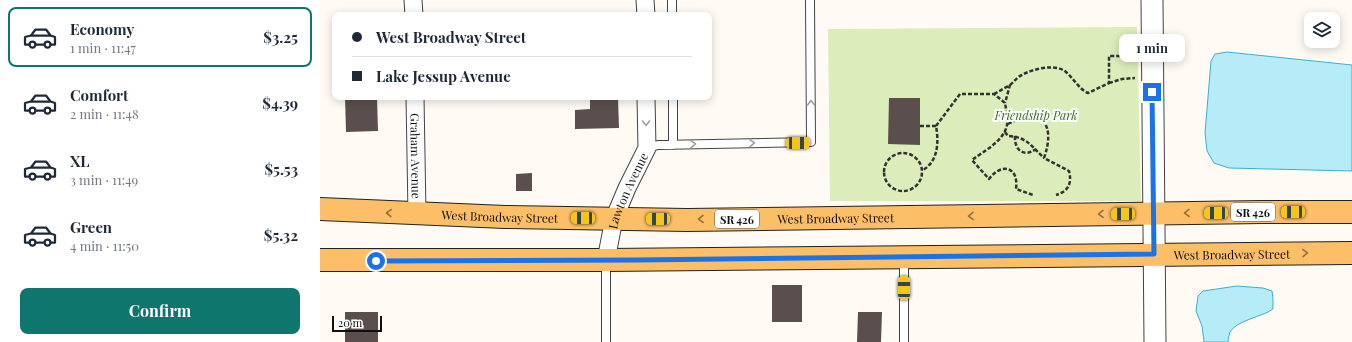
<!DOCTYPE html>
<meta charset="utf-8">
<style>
body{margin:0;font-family:"Playfair Display",serif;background:#f2f2f3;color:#1f2937;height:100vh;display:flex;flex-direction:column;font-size:15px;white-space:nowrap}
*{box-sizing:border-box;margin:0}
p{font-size:13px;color:#747a83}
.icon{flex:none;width:22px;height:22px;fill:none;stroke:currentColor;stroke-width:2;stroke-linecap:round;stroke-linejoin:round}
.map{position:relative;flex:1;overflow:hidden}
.sheet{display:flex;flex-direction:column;background:#fff;width:320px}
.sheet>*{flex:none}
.guide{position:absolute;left:12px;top:12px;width:380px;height:88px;border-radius:8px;box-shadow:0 2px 10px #0003;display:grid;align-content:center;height:88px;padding:0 20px;background:#fff}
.controls{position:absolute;left:984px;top:12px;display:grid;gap:8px}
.controls a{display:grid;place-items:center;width:36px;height:36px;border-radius:8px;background:#fff;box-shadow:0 2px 10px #0003;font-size:20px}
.scale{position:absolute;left:12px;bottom:10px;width:50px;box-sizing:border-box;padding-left:4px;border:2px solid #101010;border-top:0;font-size:11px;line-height:14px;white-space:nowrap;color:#101010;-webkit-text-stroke:3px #fff;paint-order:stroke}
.end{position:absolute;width:18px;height:18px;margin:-9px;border:5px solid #1a73e8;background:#fff;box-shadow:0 0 0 2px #fff}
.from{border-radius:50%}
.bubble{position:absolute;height:28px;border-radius:8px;background:#fff;box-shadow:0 2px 10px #0003;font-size:13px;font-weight:700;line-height:28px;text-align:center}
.car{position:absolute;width:12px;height:24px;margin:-12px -6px;border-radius:5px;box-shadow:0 0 3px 1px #0007;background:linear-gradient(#f5c518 24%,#345 0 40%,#f5c518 0 76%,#345 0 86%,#f5c518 0)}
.guide b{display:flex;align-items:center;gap:14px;height:38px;font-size:15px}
.guide b+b{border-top:1px solid #e0e1e3}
.guide i{width:10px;height:10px;background:#1f2937}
ul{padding:7px 0 0;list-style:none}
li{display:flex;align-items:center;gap:12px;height:60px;margin:0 8px 6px;padding:0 12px;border:2px solid transparent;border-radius:8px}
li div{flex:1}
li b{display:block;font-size:15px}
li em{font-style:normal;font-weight:700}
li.on{border-color:#0f766e}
li>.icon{width:36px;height:36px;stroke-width:1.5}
.action{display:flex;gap:8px;margin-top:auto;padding:8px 20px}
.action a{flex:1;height:46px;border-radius:8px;background:#0f766e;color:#fff;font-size:16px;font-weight:700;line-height:46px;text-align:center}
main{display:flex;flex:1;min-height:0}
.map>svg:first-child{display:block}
.green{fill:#ddecbb}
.water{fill:#b6ebf8;stroke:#3bafd2}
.building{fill:#5a4f4c}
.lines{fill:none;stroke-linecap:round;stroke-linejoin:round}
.service-casing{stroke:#434343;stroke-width:10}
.minor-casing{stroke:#434343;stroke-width:19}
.tertiary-casing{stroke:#434343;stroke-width:23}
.primary-casing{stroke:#212121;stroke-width:24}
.path{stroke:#323232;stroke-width:2.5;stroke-dasharray:4 2;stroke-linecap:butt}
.service{stroke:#fff;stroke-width:8}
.minor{stroke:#fff;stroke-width:17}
.tertiary{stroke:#fff;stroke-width:21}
.primary{stroke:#fcbe67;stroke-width:22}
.oneway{stroke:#9f9f9f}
.oneway2{stroke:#927040}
.route{stroke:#1a73e8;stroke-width:5}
.labels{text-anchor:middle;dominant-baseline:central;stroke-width:4;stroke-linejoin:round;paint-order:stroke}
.shield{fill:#fff;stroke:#585858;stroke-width:1}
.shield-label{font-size:11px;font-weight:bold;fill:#101010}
.park-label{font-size:12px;font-style:italic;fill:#3b6c1d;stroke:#fff}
.street-label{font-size:12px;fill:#101010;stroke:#fff}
</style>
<main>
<section class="sheet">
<ul>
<li class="on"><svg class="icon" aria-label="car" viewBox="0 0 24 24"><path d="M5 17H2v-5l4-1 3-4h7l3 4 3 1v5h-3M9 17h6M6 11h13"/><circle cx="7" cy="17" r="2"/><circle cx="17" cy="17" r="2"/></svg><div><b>Economy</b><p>1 min · 11:47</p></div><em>$3.25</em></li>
<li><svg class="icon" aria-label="car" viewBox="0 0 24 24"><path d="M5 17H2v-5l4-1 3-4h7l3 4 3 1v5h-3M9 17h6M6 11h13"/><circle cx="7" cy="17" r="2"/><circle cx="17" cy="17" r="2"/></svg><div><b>Comfort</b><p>2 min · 11:48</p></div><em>$4.39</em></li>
<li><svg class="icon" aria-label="car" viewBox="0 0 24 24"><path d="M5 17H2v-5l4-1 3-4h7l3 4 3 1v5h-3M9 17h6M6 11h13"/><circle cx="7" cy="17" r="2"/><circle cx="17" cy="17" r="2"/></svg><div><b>XL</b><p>3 min · 11:49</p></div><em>$5.53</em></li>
<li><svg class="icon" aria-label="car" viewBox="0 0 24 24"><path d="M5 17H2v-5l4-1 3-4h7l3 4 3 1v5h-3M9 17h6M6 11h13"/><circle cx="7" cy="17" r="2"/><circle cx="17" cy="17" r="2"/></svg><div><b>Green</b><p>4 min · 11:50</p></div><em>$5.32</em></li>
</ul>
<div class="action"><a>Confirm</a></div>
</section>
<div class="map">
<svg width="1032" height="342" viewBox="0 0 1032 342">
<rect width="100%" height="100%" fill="#fffbf4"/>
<path class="green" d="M817,27L821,201H510L508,29Z"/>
<path class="water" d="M907,52L1032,65V171L909,168L894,163L887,151L885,133L891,61L895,54Z
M917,286L943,288L952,291L953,299V309C942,317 917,320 910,332C909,335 908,339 908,342H884L882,326L876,311L878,296L883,291Z"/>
<path class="building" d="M25,97H57L58,131L26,132Z
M270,97H298L299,128L255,129V110L270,109Z
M569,98H600V145L568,144Z
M212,173V191H196V174Z
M452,285H482V322H452Z
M25,312H58V342H25Z
M538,312H562L561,342H537Z"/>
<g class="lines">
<defs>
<path id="service" d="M352,0V15
M353,97V145
M327,148L338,145L491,142L490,0
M584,259V342
M286,261V342"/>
<g id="minor">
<path d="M93,0L94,15"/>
<path d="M325,0L326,15"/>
<path id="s1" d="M95,97L97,214"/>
<path id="s2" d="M286,260L294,219L307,188L327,148L326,97"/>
</g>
<path id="tertiary" d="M832,0L835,342"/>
<g id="primary">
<path id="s3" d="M0,209L185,217L367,220L943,212H1032"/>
<path id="s4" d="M0,260H286L1032,253"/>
</g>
</defs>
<use href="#service" class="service-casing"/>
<use href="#minor" class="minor-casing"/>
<use href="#tertiary" class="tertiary-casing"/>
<use href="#primary" class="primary-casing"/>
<path class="path" d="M789,83L802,79L815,78
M690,85C694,82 697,77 702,75C712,69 736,63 746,72C754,79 759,89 768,93L789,83V56H815
M674,94L690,85L685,103
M688,124C722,106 736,124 724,158L749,171C752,183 749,191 736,195
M600,126H616C619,143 618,161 603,170
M616,126L640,94H674L685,103C686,110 689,119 687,125C684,141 664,151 652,160L669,179C682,162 699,167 696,189L713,195
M685,132L688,136C707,137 711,146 724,158
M695,136C694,150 704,158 716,149
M564 172a19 19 0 1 1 38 0a19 19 0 1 1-38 0Z"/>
<use href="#service" class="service"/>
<use href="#minor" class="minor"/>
<use href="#tertiary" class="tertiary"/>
<use href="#primary" class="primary"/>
</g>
<defs><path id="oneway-chevron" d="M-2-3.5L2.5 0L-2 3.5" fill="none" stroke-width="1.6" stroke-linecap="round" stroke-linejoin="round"/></defs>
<g class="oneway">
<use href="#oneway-chevron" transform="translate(491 103) rotate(-90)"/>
<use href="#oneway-chevron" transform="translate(326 123) rotate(90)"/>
<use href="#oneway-chevron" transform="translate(432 143) rotate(-1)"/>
<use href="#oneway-chevron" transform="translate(373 144) rotate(-1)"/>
</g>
<g class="oneway2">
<use href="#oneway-chevron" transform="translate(69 213) rotate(-177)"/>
<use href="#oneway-chevron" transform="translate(867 213) rotate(179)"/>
<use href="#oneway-chevron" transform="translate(781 214) rotate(179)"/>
<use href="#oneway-chevron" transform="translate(651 216) rotate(179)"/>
<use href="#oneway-chevron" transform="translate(381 219) rotate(179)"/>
<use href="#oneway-chevron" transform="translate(985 253) rotate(-1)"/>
</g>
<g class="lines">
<path class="route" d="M56,261L317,260L834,254L832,92"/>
</g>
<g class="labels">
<g class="shield">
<rect x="911" y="203" width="44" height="18" rx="3"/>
<rect x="395" y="210" width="44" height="18" rx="3"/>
</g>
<g class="shield-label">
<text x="933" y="212">SR 426</text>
<text x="417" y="219">SR 426</text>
</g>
<g class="park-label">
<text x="716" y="115">Friendship Park</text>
</g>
<g class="street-label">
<text stroke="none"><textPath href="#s1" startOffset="59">Graham Avenue</textPath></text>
<text stroke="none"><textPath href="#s2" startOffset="73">Lawton Avenue</textPath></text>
<text stroke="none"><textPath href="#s3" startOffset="180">West Broadway Street</textPath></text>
<text stroke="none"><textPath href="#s3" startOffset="516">West Broadway Street</textPath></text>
<text stroke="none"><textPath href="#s4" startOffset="912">West Broadway Street</textPath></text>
</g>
</g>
</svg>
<div class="controls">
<a><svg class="icon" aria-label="layers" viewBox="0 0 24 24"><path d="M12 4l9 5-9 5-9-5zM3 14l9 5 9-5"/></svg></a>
</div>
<div class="scale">20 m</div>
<i class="end from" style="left:56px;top:261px"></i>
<i class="end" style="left:832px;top:92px"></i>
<div class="bubble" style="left:799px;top:34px;width:66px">1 min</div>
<i class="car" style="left:478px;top:143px;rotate:89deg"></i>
<i class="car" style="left:973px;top:212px;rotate:270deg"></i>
<i class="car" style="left:896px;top:213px;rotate:269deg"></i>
<i class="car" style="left:803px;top:214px;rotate:269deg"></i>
<i class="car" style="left:263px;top:218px;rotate:271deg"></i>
<i class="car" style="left:338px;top:219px;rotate:270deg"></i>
<i class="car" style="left:584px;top:288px;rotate:0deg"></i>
<div class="guide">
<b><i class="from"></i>West Broadway Street</b>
<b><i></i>Lake Jessup Avenue</b>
</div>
</div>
</main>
